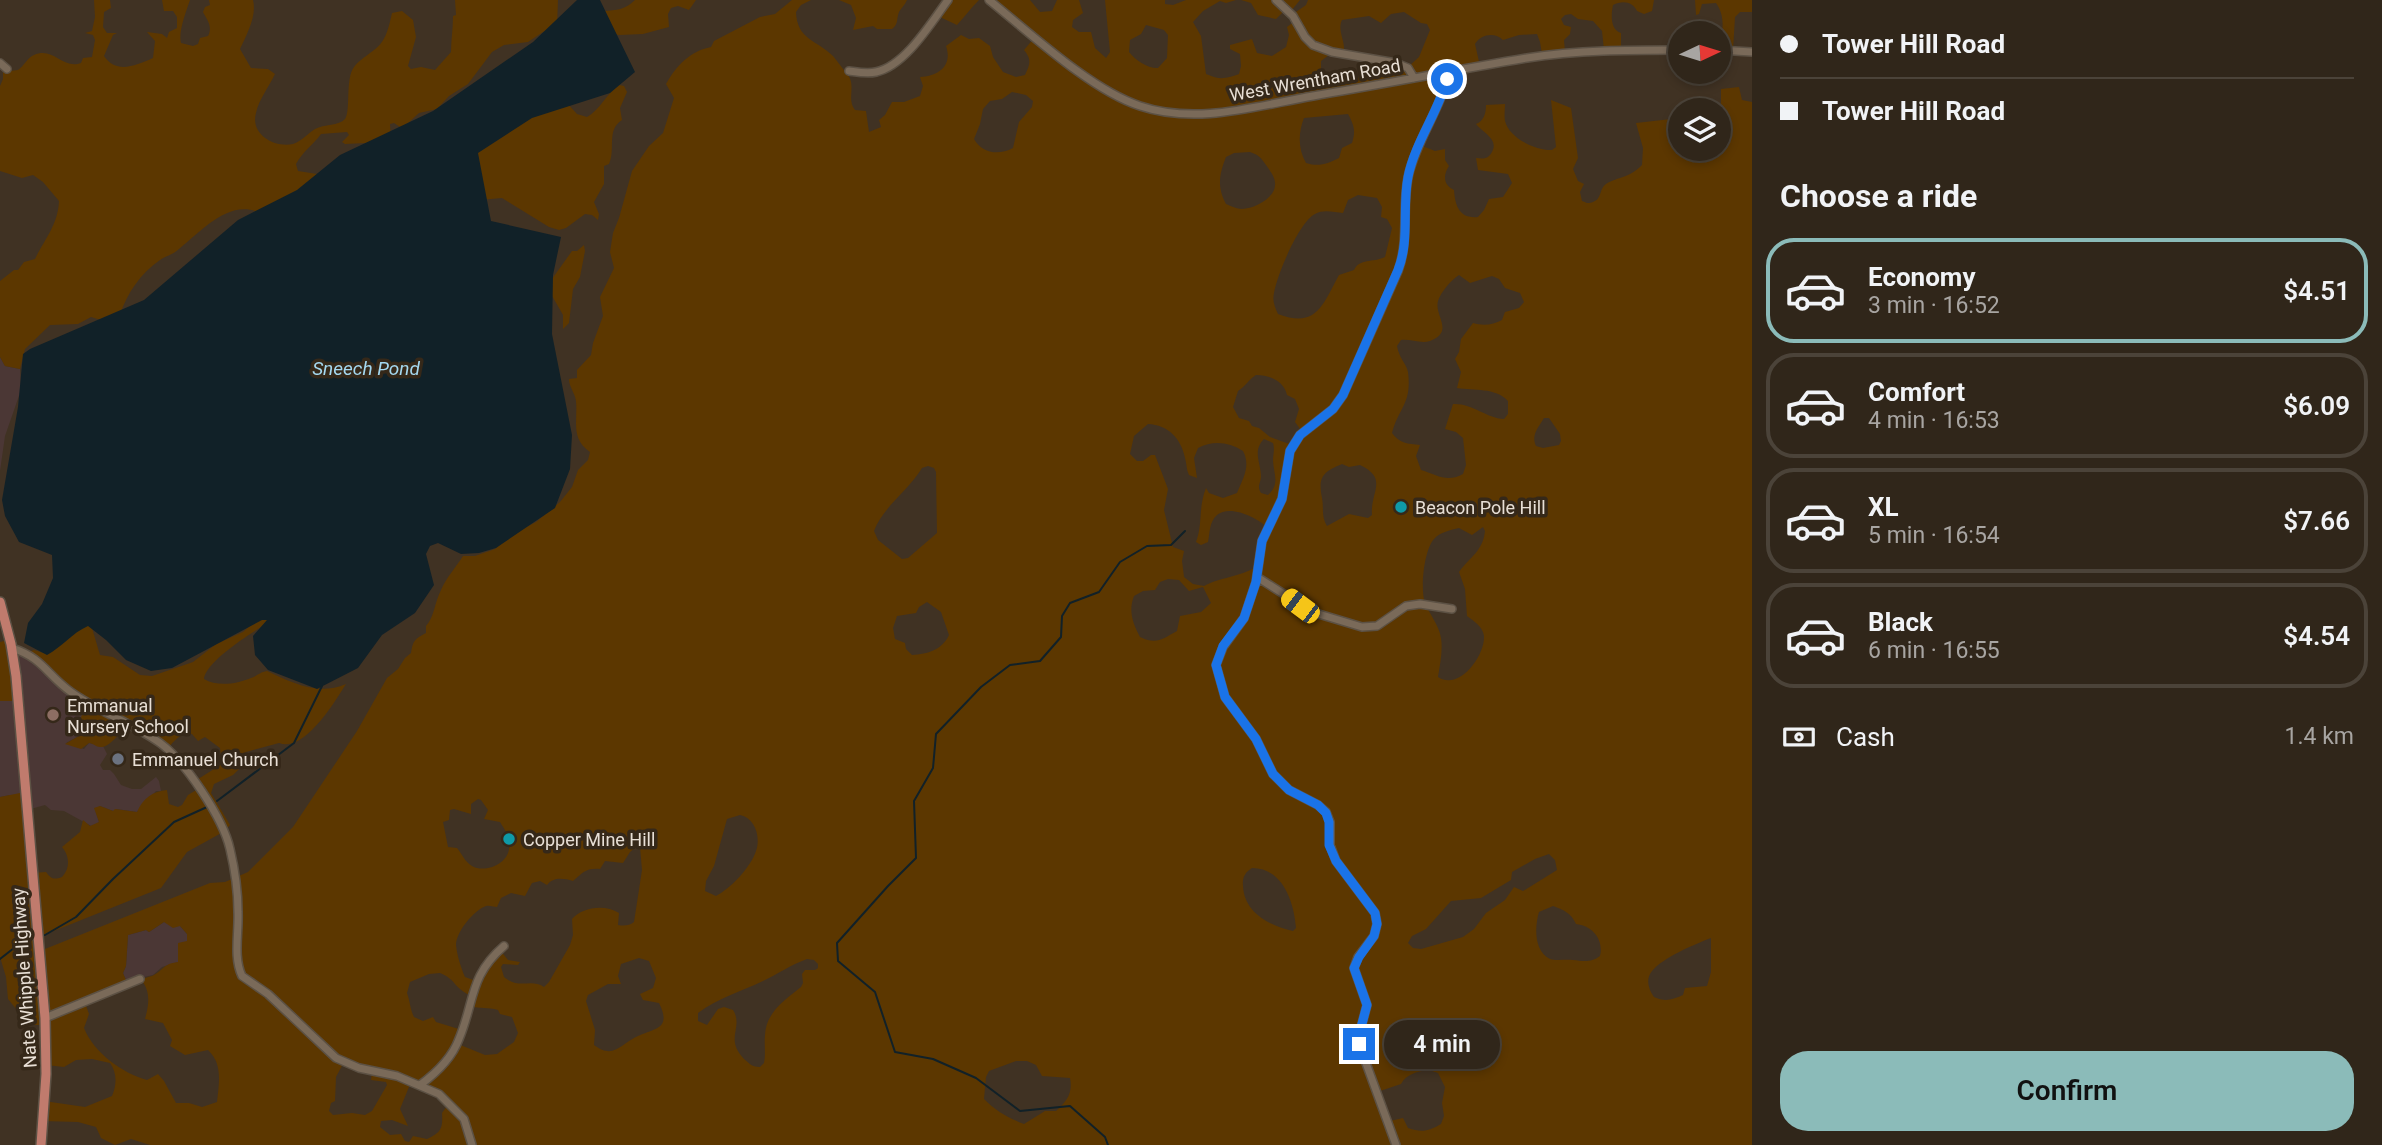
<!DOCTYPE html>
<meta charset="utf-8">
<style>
body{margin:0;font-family:Roboto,sans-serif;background:#382e23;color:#f1f3f6;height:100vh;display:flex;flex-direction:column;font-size:26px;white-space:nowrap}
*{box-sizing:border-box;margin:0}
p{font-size:23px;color:#a8a5a2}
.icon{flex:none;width:38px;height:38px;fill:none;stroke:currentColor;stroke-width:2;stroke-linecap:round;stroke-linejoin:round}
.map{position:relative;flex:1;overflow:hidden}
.side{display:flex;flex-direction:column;background:#30261a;width:630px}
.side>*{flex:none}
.guide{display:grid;align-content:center;height:154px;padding:0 28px;background:#30261a}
.needle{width:46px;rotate:86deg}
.tools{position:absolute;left:1668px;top:21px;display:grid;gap:14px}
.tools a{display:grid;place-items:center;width:63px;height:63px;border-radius:50%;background:#30261a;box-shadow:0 4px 10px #0003,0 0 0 2px #4b4339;font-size:35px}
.end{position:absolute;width:32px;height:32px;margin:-16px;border:9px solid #1a73e8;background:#fff;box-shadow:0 0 0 4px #fff}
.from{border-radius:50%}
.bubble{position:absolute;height:49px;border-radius:24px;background:#30261a;box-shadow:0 4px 10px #0003,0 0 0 2px #4b4339;font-size:23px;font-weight:600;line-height:49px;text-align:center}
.car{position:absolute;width:21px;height:42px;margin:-21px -10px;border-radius:9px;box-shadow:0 0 5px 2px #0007;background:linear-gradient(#f5c518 24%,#345 0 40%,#f5c518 0 76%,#345 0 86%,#f5c518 0)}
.guide b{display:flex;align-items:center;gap:24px;height:66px;font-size:26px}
.guide b+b{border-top:2px solid #4b4339}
.guide i{width:18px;height:18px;background:#f1f3f6}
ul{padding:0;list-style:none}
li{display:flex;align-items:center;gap:21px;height:105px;margin:0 14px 10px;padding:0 14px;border:4px solid #4b4339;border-radius:28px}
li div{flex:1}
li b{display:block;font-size:26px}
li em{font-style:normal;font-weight:600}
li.current{border-color:#8bbbb9}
li>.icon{width:63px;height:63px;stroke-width:1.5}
h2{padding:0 28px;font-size:32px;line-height:84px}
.pay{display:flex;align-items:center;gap:18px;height:77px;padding:0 28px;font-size:26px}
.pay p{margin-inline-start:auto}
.button{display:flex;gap:14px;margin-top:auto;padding:14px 28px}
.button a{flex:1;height:80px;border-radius:28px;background:#8bbbb9;color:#111;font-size:28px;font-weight:600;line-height:80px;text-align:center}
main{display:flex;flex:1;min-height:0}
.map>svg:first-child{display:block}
.commercial{fill:#4b3735}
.green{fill:#5c3700;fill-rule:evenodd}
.water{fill:#112128}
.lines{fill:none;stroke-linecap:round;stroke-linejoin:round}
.stream{stroke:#112128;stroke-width:2}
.minor-casing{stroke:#5c5144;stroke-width:10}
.major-casing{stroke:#5c5144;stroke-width:12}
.minor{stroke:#7a6a59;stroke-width:7}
.major{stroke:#c07b6d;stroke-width:9}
.route{stroke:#1a73e8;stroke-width:9}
.culture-dot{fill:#0f9aa8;stroke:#352819;stroke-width:2.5}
.education-dot{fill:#8d6e63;stroke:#352819;stroke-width:2.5}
.worship-dot{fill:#6b7280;stroke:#352819;stroke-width:2.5}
.labels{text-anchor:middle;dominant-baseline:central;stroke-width:7;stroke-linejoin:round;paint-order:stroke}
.street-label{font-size:18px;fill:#e8dfd5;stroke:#352819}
.poi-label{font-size:18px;fill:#e8dfd5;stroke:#352819;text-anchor:start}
.water-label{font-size:19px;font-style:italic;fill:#a4d8f0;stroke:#352819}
</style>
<main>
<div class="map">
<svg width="1752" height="1145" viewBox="0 0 1752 1145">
<rect width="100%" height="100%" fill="#403223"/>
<path class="commercial" d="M0,357L5,366L20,369L21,390L5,436L0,471Z
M10,650L29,653L89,703L79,727V736L66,743L84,749L89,743L103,746L107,754L100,765L103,770H110L114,774L121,785L132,789H141L156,777L159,781L161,791H156L137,812L116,809V811H113L100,806L95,809L99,822L93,827L64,811L51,810L45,805L27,810L10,795L0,797V701H17Z
M164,922L180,926L187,934V942L178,962L162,967L153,975L144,977L128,985L123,973L126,966L128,935L146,930L149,932Z"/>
<path class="green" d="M94,0H110L111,8L104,12L103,27L107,33H117L113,35L104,56C116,74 135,66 153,58L155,41L147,32L162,34L167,38L169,32L177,28V17L173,11H164L162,0H190C186,12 178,32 181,43L193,46L198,44L200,38L208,36C213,26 207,20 203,12L205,7L210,5L209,0H253C257,16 247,34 240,49L251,68L268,69L275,74C269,87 259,99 256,113C250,134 274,148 293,144C302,141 307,134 315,129C324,124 339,126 345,119C351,111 345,79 354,67C357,62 365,57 370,53C386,43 388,30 392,13L402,11L413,20L416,37L408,66L411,69L421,67L435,70L451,52C451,40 453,29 453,16L456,15L455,0H558L557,26L543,32L528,42L504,45L492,52L468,84L449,96L437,109L419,113L406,125L400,127L394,123L390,124L391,138L387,142L345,144L342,142L349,135L347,132L321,134C313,145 303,151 296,164L298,171L317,174L319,177L262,214C230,197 202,231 179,249C174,254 166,256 160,260C141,273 127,293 120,315L104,321L91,317L78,324L50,325L25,349L20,369L5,366L0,357V281L14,270H18L24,262L35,259C44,240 58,225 59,201L43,182L33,175L22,178L0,171V86L3,79V66L10,71L18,70C24,66 27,58 34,55C53,46 63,70 81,63L83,58L92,57L95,40L93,35L85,33L92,31L95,17Z
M635,0H696L689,10L678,6L671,8L668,14L669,27L643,34L619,35L607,33L603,11C617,10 625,10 635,0Z
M792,0H811L801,5L796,12C797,40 817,40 833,56C838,62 842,68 847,74C857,85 846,99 855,110L866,111L869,132L881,127L879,120L885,115L892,102H904L920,96L923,86L920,77C938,76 953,66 946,46L961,35L969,39L979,38L990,46L993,57L1003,72L1016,77L1025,75C1030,64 1032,60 1024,50L1034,38L989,0H1030L1040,12L1052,11L1057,0H1079L1083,13L1073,20L1072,27L1079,32H1091L1095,48L1106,58L1110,52L1105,0H1165V4L1173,5L1186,0H1236L1226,3L1220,1L1203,11L1193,22L1201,36L1206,74C1220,80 1225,79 1239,74L1241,66L1240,54L1230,49V45L1252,39L1257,53L1272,56L1286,47L1289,35L1287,27L1295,21L1293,14L1306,5L1308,0H1654L1652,11L1644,14L1637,11C1633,2 1623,0 1613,5C1611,14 1610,30 1621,33V49L1604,50L1602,31L1593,21L1578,19L1571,14L1565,15L1561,19L1564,25L1571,27L1570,34L1564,40L1565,52L1542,54L1540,42L1537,34L1519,35L1503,40C1495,32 1481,34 1475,44L1480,66L1450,72L1420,145L1435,151L1445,149V160L1449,166C1443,175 1443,185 1454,190C1455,205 1459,219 1478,217L1484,210L1489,199L1503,197L1512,183L1508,174L1478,170L1476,158C1484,159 1488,159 1492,152C1499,139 1483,133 1476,124C1484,121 1486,113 1486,105L1505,104C1505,109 1504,116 1505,121C1509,138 1536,151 1552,150L1556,147L1551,100L1571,108L1578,158L1573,169L1578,181L1584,184L1580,192L1582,201C1587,203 1588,204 1593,202C1602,199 1599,189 1606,184C1619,176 1628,179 1642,165L1643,148L1636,123L1680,118V149H1718V110H1702H1717L1721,107V89L1739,87L1742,100L1752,102V1145H150L131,1139L115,1145L101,1138L96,1127L78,1122L42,1121L44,1101L85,1107L112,1096C117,1084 117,1073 110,1063L92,1059L76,1060L64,1067L46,1065L44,1025H34L21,1015L8,999L6,977L0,957V797L25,792L33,873L46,872C51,879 54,880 62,877C71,868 69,855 62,847L80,832L83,820L90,826L99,822L94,808L100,806L113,811L115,809L137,812C143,798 153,791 167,790L169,804L178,807L182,805L188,795L198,789L195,781L222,764L220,748L205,737L198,741L192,734C181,732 175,740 168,748L125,725C121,733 109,748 100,747C96,747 93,743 89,743L81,749L65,744L79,736L81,717L89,703L28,652L34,650L47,654L70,631L89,625L92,628L100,655L113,657L140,675L152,676L193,662L216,644L243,632L258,619H267L266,624C251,633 205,662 204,679C217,687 237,684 251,678C257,676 260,672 267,671C293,683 318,696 346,684C334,703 304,753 279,743L246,752L243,755L244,764L233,775L214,784L211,793L230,825L225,831L187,852L161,888L39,937L40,951L210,883L225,882L248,872L293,827L357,731L387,678L398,669L405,658L411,653C413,640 415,639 426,633V626C434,618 435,601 441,590C446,578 456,567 463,556H475L495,549L509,536L536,522L560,502L572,487L578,470L588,460L590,452C570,438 578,421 576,401C575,393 569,387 569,379L577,378V370L591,355L593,343L603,316L600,297L614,268L610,252L613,233L619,218L632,171L649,146L663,133L674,98L666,84C676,66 690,51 711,47L714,41L760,17L775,14ZM1404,12L1421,23L1427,24L1430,30L1419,57L1408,67L1369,57V74L1351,80L1331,82L1321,73V61L1333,52L1344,51C1345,40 1337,30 1342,20L1369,16L1381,23L1391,14ZM1146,25L1164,30L1168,35L1167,58L1158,68C1149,69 1135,60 1129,52L1130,40L1141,34ZM1012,92L1026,95L1033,101L1032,107L1019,122L1013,148C998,156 982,153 974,139L980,124L983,109L990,101L1002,99ZM1348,114C1354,125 1356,131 1352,143L1342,148L1339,158C1327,164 1319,167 1306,163C1298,149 1298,133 1304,118ZM1250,152C1259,155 1261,158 1266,165C1270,171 1276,178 1275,185C1275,198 1254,209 1242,209C1237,209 1231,206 1226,204C1217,187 1219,175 1226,157L1234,153ZM1358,195L1377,198L1382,207L1381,217L1387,219L1392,228L1385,257C1372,263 1360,258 1354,270L1339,275C1323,304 1317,329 1278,314C1275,307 1272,301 1274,293C1277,275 1299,222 1315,214C1323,209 1334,212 1343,213L1348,200ZM1459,275L1470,283L1492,276L1499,279L1505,288L1520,293L1524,302L1519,308L1505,312L1502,320C1493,325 1483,326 1473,323L1461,339L1459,352L1455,359L1461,372L1457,388C1474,391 1495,387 1508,401V414L1504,419C1486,418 1472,403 1453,404L1445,429L1456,432L1463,438L1466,465L1463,474C1446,483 1438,475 1421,470L1416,456L1420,445C1408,444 1399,443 1392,433C1399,407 1412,404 1408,372C1406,363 1399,358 1397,346L1401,340C1411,339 1421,344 1430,341C1455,331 1434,316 1438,301C1441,292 1451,280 1459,275ZM1256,375C1270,375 1284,381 1287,395L1295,399L1299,409L1295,422L1303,433L1292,445L1270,437L1259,428L1252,426L1249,421L1239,418L1233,407L1238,391C1245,387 1248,380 1256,375ZM1544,418H1549L1560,434L1561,441L1559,445L1543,448L1536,446C1531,435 1538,428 1544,418ZM1148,424C1168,425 1181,438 1185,458C1187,465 1186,468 1189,475L1197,478L1194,458L1198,448C1213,440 1229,442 1243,451C1251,466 1243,478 1237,493L1223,498L1209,493L1206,488C1198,508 1203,523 1196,542L1201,545L1208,542C1210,533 1209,522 1217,515C1230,504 1258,518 1268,528C1265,538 1265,553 1260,562C1253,575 1219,577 1204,586L1193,584L1184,577L1182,561L1184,551L1173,547L1164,510L1168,489L1155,455H1151L1143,461H1137L1130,454L1134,436ZM1264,439L1273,443C1275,450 1273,454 1273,461C1274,475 1280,484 1268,495L1261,493C1257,486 1260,485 1261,477C1261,463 1252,451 1264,439ZM1342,464L1349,467L1360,465C1389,479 1370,491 1372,515L1368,518L1349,514L1327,526C1321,516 1324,508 1322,498C1318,478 1322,472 1342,464ZM928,466L934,468L936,472L937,533L908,558L902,559L878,540L874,531C883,507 908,491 922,468ZM1483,527L1485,531C1483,551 1470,557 1459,572L1465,589L1467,616C1474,621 1483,627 1484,636C1485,656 1459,691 1438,677C1440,664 1443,651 1441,638C1439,625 1430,615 1425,603C1420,589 1424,550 1434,539C1440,532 1451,530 1459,528L1472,535ZM1168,579L1179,580L1189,591L1203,587L1211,603L1201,612L1180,616L1177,631C1162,639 1157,645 1140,637C1133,624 1128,611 1134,596L1143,591L1155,590L1160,582ZM927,602L941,612L949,635C942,650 928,654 912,655L906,649L905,643L895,639L893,628L897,616L916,613L919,607ZM478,799L481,800L488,810L484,819L500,822C505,830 511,839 509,849C507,865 484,873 472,866C465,862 462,854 457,848L448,847L443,822L449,820L450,810L454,809L471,814V804ZM740,815C755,818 761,837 756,851C751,867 730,889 716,896L705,891L706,881L714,866L727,819ZM636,847H640L642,870L634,922C629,926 624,926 618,925L619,913C605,904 582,907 572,919L573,935L570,945L549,982L544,987C531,978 519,990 504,977L501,967L503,964L518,965L520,962L508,960L500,950L476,981L465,977C461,968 457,955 456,945C456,932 474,910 486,906C490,905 494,907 497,907L501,898L511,893L525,896L532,883L540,881L547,885C553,877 563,878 573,881C583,873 585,868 600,869L605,861L623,863L630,852ZM1549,854L1555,860L1557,870L1523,891L1514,887L1505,900L1486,913L1474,929L1463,937L1421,949L1413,948L1408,943L1412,936L1426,929L1451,901L1481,898L1511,880L1512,872L1535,859ZM1252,868C1283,868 1294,902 1296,928L1293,931C1269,926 1244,912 1243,886C1242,878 1245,872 1252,868ZM1553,906C1564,910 1571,913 1576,924C1593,926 1604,940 1600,956C1591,963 1583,961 1573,960C1566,959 1556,961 1550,959C1533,951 1535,925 1539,912ZM164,922L173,928L180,926L187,934V941L178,943V962C162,964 163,971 152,976C148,977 144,978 141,980C151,991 149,1005 145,1019L163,1023L172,1040L170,1046L185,1055L208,1050C223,1064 219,1083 217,1102L202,1107L189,1103H176L164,1081L158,1074L147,1080C122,1073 94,1053 84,1028L89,1014L85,1003L128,985L123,973L126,966L128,935L146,930L149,932ZM1711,938V972L1707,986L1685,988L1683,995C1672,1000 1665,1002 1654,997C1649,990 1645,979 1652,971C1664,957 1693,945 1711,938ZM639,958L649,961L656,978L653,988L640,994L643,1000L659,1003C672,1029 655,1028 638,1036C620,1044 614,1060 594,1045L595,1030L586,1001L588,995L608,984H621L618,976L621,964ZM807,959L814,960L818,964V968L815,970H805L802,974L803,983L801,987C785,1000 766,1012 765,1035C764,1045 766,1054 764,1063L760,1067C752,1067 750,1064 744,1059C724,1038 744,1028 733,1010L724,1007L718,1009L707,1025L698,1021V1013C718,998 740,992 763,981C778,974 790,965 807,959ZM440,973C456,979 454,989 472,996L470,1006C480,1009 488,1007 498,1010L500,1014L512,1017L518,1033L514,1042L497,1054L485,1055L458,1044L462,1030L436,1022L433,1017L423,1021L414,1017C410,1009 410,1001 407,993L410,982L429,974ZM1016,1061H1027L1036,1065L1042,1076L1070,1078C1073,1093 1067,1101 1056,1111H1045L1024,1124C1008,1118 996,1111 984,1099L986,1077L989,1071ZM344,1062L372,1073L371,1080L386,1082L387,1085L372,1111L365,1115L352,1113L333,1115L329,1111L331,1103L335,1101L336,1077ZM1429,1070L1438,1073L1445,1087L1442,1103L1444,1116L1441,1124C1429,1131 1422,1133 1408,1128L1403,1118L1390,1121L1380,1091L1401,1084C1406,1074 1418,1071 1429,1070ZM411,1082L449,1103L442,1113C443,1129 441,1132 427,1139L413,1136L409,1142L405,1141L401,1134L390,1135L380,1127L381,1121L392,1120L408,1126L400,1109Z
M839,0H907C905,5 902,7 899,12C896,20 899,23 892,29H877L873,26L853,30L856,18L851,5Z
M949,0H979C971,8 965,16 957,25L942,18L939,13Z
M1241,0H1300L1291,11L1286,9L1276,19L1258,15L1251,3Z
M1695,0H1752V12H1740L1735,17L1733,50H1721C1721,34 1727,18 1716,3L1702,4L1699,14L1696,15Z
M619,85L624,86L627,92L620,108L622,120C606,130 616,149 609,164L604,166V184L594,202L599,214L598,220L592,215L585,214L566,228L559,230L549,227L502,198L480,200L464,144L566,102L577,114L587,117C600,110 606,94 619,85Z
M584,245L585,251L580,277L573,289L569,323L563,329V315L551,294L552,279L572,251H577Z
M8,640L17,701H0V642Z"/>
<path class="water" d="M577,0H600L635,72L610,93L532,118L478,153L491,221L561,237L553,275L552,334L572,435L570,469L555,508L496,548L479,553L461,554L438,543L430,546L426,554L434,585L415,613L382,635L358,668L317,689L268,670L255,655L253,636L267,620H262L172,668L151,671L126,660L106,640L88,626C72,633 62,647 47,655L24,643L28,623L42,604L53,578L52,555L19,542L5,516L2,500L18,407L23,354L30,349L144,300L238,220L297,190L340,155L433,111L533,42Z"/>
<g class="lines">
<path class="stream" d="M217,801L294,743L322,686
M45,935L76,917L113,879L174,822L207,807
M0,959L28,937
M1108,1145L1105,1137L1070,1106L1020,1111L976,1078L933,1059L895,1052L875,992L838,961L837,943L888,886L916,858L914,801L933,768L936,734L981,687L1010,665L1040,661L1061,637L1062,616L1070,603L1099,592L1120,562L1147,546L1171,545L1185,531"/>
<defs>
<path id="minor" d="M989,0C1030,33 1091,90 1140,106C1197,125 1256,106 1313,96C1384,84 1455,70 1527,58C1578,50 1629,50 1680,50
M1276,0L1293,16L1305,37L1313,45L1332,52L1396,63L1408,68L1414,78
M1718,50L1752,52
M0,63L7,69
M849,71C857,72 867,74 876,72C905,66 931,23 948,0
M1257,577L1312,612L1362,627L1377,626L1406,606L1420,604L1452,609
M12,648C43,658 47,675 71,692C99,712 132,723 160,743C185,761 223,818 230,849C235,870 238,891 238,912C239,933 233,957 242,976L268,994L336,1058L359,1068L397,1076L439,1094L464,1119L472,1145
M45,1018L140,979
M420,1085C435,1074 452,1058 459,1039C475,1001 469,976 504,946
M1396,1145L1359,1044V1035L1367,1005L1354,968L1358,957L1374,936L1377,924L1375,913L1336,861L1330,845V822L1326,812L1318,805L1289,790L1273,774L1256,739L1225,697L1216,665L1223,647L1244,618L1256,582L1262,541L1282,499L1290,451L1300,435L1333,409L1343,395L1398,271C1410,239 1401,205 1409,173C1418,138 1441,108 1449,72"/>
<path id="major" d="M0,602L11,644L16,676L45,1018L46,1074L41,1145"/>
</defs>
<use href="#minor" class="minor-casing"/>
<use href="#major" class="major-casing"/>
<use href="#minor" class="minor"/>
<use href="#major" class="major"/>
</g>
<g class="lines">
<path class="route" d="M1359,1044V1035L1367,1005L1354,968L1359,957L1374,936L1377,924L1375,913L1336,861L1329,845V822L1326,813L1318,805L1289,790L1273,774L1256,739L1225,697L1216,665L1223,646L1244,618L1256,582L1262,541L1282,499L1290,451L1300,435L1333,409L1343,395L1398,270C1410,240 1402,208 1408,177C1415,142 1438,113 1447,79"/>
</g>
<g class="culture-dot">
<circle cx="1401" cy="507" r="7"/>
<circle cx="509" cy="839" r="7"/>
</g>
<circle class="education-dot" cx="53" cy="715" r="7"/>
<circle class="worship-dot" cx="118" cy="759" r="7"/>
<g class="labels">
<g class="street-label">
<text transform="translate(1315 80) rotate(-10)">West Wrentham Road</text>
<text transform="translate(24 978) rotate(-94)">Nate Whipple Highway</text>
</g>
<g class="poi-label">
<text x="1415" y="507">Beacon Pole Hill</text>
<text x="67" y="705">Emmanual<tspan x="67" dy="21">Nursery School</tspan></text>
<text x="132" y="759">Emmanuel Church</text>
<text x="523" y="839">Copper Mine Hill</text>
</g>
<g class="water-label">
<text x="366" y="368">Sneech Pond</text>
</g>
</g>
</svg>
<div class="tools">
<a><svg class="needle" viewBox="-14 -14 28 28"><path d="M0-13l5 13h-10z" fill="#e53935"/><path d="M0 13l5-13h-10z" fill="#a8a5a2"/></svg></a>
<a><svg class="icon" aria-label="layers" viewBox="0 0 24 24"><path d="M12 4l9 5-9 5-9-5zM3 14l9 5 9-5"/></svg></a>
</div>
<i class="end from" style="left:1447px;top:79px"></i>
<i class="end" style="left:1359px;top:1044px"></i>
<div class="bubble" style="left:1384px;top:1020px;width:116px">4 min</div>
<i class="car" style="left:1300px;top:606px;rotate:307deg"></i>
</div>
<section class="side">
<div class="guide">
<b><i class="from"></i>Tower Hill Road</b>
<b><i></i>Tower Hill Road</b>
</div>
<h2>Choose a ride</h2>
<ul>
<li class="current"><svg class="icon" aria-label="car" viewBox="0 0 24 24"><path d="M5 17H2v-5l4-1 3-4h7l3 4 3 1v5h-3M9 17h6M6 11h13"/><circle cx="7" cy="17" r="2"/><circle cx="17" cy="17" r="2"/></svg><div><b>Economy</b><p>3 min · 16:52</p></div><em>$4.51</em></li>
<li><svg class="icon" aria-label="car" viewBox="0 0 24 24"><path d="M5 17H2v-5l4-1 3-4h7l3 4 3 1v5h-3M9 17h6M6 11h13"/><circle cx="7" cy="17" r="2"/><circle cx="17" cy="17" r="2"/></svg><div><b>Comfort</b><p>4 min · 16:53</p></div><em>$6.09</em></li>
<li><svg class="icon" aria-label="car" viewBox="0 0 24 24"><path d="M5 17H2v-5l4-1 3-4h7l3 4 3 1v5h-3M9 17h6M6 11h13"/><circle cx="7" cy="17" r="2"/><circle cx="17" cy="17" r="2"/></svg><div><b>XL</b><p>5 min · 16:54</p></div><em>$7.66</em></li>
<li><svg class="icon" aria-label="car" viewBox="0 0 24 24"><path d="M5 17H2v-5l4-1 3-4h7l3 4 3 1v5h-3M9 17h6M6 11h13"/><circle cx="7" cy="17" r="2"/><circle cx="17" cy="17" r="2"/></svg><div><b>Black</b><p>6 min · 16:55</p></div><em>$4.54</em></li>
</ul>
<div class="pay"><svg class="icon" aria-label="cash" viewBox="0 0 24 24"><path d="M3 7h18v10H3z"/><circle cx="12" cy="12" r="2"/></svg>Cash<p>1.4 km</p></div>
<div class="button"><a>Confirm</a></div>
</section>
</main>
